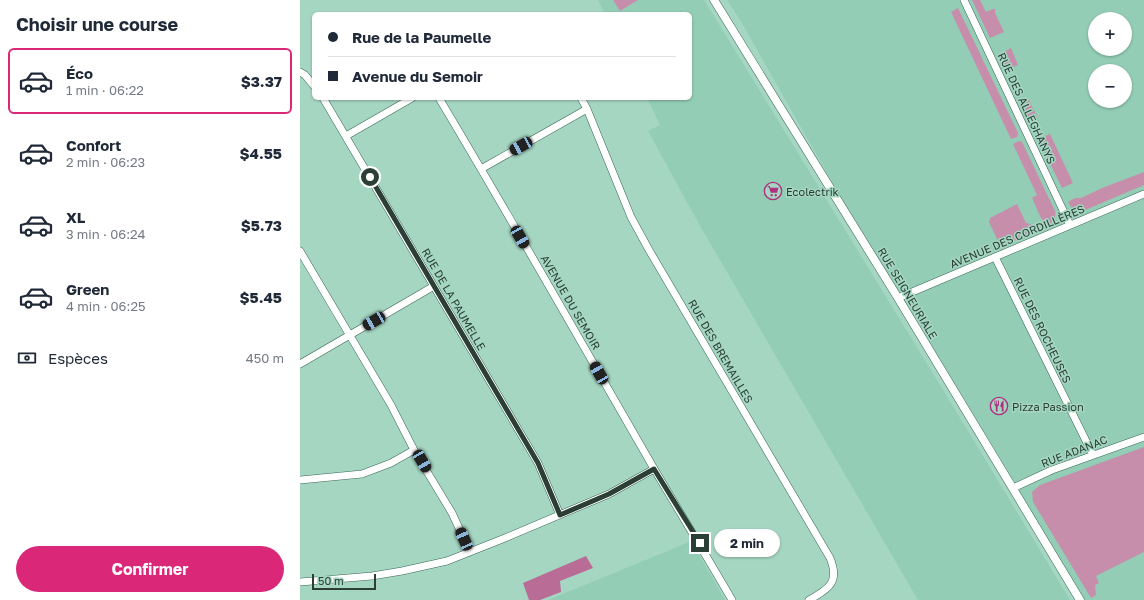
<!DOCTYPE html>
<html lang="fr">
<meta charset="utf-8">
<style>
body{margin:0;font-family:"Golos Text",sans-serif;background:#f2f2f3;color:#1f2937;height:100vh;display:flex;flex-direction:column;font-size:15px;white-space:nowrap}
*{box-sizing:border-box;margin:0}
p{font-size:13px;color:#747a83}
.icon{flex:none;width:22px;height:22px;fill:none;stroke:currentColor;stroke-width:2;stroke-linecap:round;stroke-linejoin:round}
.map{position:relative;flex:1;overflow:hidden}
.sheet{display:flex;flex-direction:column;background:#fff;width:300px}
.sheet>*{flex:none}
.banner{position:absolute;left:12px;top:12px;width:380px;height:88px;border-radius:6px;box-shadow:0 1px 3px #0004;display:grid;align-content:center;height:88px;padding:0 16px;background:#fff}
.buttons{position:absolute;left:788px;top:12px;display:grid;gap:8px}
.buttons a{display:grid;place-items:center;width:44px;height:44px;border-radius:50%;background:#fff;box-shadow:0 1px 3px #0004;font-size:20px}
.scale{position:absolute;left:12px;bottom:10px;width:64px;box-sizing:border-box;padding-left:4px;border:2px solid #2b3f37;border-top:0;font-size:11px;line-height:14px;white-space:nowrap;color:#2b3f37;-webkit-text-stroke:3px #a5d6c2;paint-order:stroke}
.end{position:absolute;width:18px;height:18px;margin:-9px;border:5px solid #2b3f37;background:#fff;box-shadow:0 0 0 2px #fff}
.from{border-radius:50%}
.bubble{position:absolute;height:28px;border-radius:14px;background:#fff;box-shadow:0 1px 3px #0004;font-size:13px;font-weight:700;line-height:28px;text-align:center}
.car{position:absolute;width:12px;height:24px;margin:-12px -6px;border-radius:5px;box-shadow:0 0 3px 1px #0007;background:linear-gradient(#222 24%,#8ab4d8 0 40%,#222 0 76%,#8ab4d8 0 86%,#222 0)}
.banner b{display:flex;align-items:center;gap:14px;height:38px;font-size:15px}
.banner b+b{border-top:1px solid #e0e1e3}
.banner i{width:10px;height:10px;background:#1f2937}
ul{padding:0;list-style:none}
li{display:flex;align-items:center;gap:12px;height:66px;margin:0 8px 6px;padding:0 8px;border:2px solid transparent;border-radius:6px}
li div{flex:1}
li b{display:block;font-size:15px}
li em{font-style:normal;font-weight:700}
li.current{border-color:#db2777}
li>.icon{width:36px;height:36px;stroke-width:1.5}
h2{padding:0 16px;font-size:18px;line-height:48px}
.pay{display:flex;align-items:center;gap:10px;height:44px;padding:0 16px;font-size:15px}
.pay p{margin-inline-start:auto}
.cta{display:flex;gap:8px;margin-top:auto;padding:8px 16px}
.cta a{flex:1;height:46px;border-radius:24px;background:#db2777;color:#fff;font-size:16px;font-weight:700;line-height:46px;text-align:center}
main{display:flex;flex:1;min-height:0}
.map>svg:first-child{display:block}
.built{fill:#93cdb5;fill-rule:evenodd}
.green{fill:#c78eab}
.forest{fill:#b96d96}
.lines{fill:none;stroke-linecap:round;stroke-linejoin:round}
.minor-casing{stroke:#396756;stroke-width:8}
.tertiary-casing{stroke:#396756;stroke-width:9}
.minor{stroke:#fff;stroke-width:7}
.tertiary{stroke:#fff;stroke-width:8}
.route{stroke:#2b3f37;stroke-width:5}
.labels{text-anchor:middle;dominant-baseline:central;stroke-width:3;stroke-linejoin:round;paint-order:stroke}
.street-label{font-size:11px;fill:#2b3f37;stroke:#a5d6c2}
.poi-label{font-size:11px;fill:#2b3f37;stroke:#a5d6c2;text-anchor:start}
</style>
<main>
<section class="sheet">
<h2>Choisir une course</h2>
<ul>
<li class="current"><svg class="icon" aria-label="car" viewBox="0 0 24 24"><path d="M5 17H2v-5l4-1 3-4h7l3 4 3 1v5h-3M9 17h6M6 11h13"/><circle cx="7" cy="17" r="2"/><circle cx="17" cy="17" r="2"/></svg><div><b>Éco</b><p>1 min · 06:22</p></div><em>$3.37</em></li>
<li><svg class="icon" aria-label="car" viewBox="0 0 24 24"><path d="M5 17H2v-5l4-1 3-4h7l3 4 3 1v5h-3M9 17h6M6 11h13"/><circle cx="7" cy="17" r="2"/><circle cx="17" cy="17" r="2"/></svg><div><b>Confort</b><p>2 min · 06:23</p></div><em>$4.55</em></li>
<li><svg class="icon" aria-label="car" viewBox="0 0 24 24"><path d="M5 17H2v-5l4-1 3-4h7l3 4 3 1v5h-3M9 17h6M6 11h13"/><circle cx="7" cy="17" r="2"/><circle cx="17" cy="17" r="2"/></svg><div><b>XL</b><p>3 min · 06:24</p></div><em>$5.73</em></li>
<li><svg class="icon" aria-label="car" viewBox="0 0 24 24"><path d="M5 17H2v-5l4-1 3-4h7l3 4 3 1v5h-3M9 17h6M6 11h13"/><circle cx="7" cy="17" r="2"/><circle cx="17" cy="17" r="2"/></svg><div><b>Green</b><p>4 min · 06:25</p></div><em>$5.45</em></li>
</ul>
<div class="pay"><svg class="icon" aria-label="cash" viewBox="0 0 24 24"><path d="M3 7h18v10H3z"/><circle cx="12" cy="12" r="2"/></svg>Espèces<p>450 m</p></div>
<div class="cta"><a>Confirmer</a></div>
</section>
<div class="map">
<svg width="844" height="600" viewBox="0 0 844 600">
<rect width="100%" height="100%" fill="#a5d6c2"/>
<path class="built" d="M298,0H404L648,398L770,600H618L399,224L348,131L360,125L347,98H390V14H305Z
M427,0H844V600H780L598,298L439,18ZM795,19H825V49H795ZM795,71H825V101H795Z
M391,541L425,600H248L370,550Z"/>
<path class="green" d="M313,0H338L320,11Z
M672,0H680L686,12L693,9H695V13L704,32L690,38Z
M658,8L718,133L717,137L711,139L651,12Z
M711,48L718,65L705,70L699,55Z
M729,100L738,119L737,121L731,124L722,104Z
M750,134L773,183L762,188L738,139Z
M719,141L722,142L755,211C756,219 753,224 745,227L732,198L737,195L713,144Z
M844,172V185L783,211L780,212L773,210L768,202L775,198H781L802,188Z
M717,204L726,223L731,224L735,232L703,245L698,241L689,222L690,218Z
M844,447V552L796,576L799,583L795,585L796,595L791,598L733,502L732,492L740,485Z"/>
<path class="forest" d="M286,556L293,568L260,581L261,592L240,600H229L223,583Z"/>
<g class="lines">
<defs>
<path id="minor" d="M664,0L770,225
M0,72L5,75L14,86
M23,98L238,463L260,515
M139,98C212,220 282,344 353,467C379,511 406,555 432,600
M281,98L287,109L331,217L349,250L530,558C540,582 529,589 509,600
M46,136L112,98
M181,169L287,109
M0,251L91,405L114,450L152,513L170,552
M695,257L793,455
M598,298L844,194
M0,364L134,286
M0,480L62,474L91,463L114,450
M713,488L752,470L844,437
M0,582L72,576L102,571L147,561L205,538L309,494L354,469"/>
<path id="tertiary" d="M414,0L598,298L780,600"/>
</defs>
<use href="#minor" class="minor-casing"/>
<use href="#tertiary" class="tertiary-casing"/>
<use href="#minor" class="minor"/>
<use href="#tertiary" class="tertiary"/>
</g>
<g class="lines">
<path class="route" d="M70,177L238,463L260,515L309,494L354,469L400,543"/>
</g>
<defs>
<symbol id="supermarket-ring" viewBox="-11 -11 22 22"><circle r="9.5" fill="#a5d6c2" stroke="#af307e" stroke-width="1.5"/><path d="M-6-5.5h2.5l.6 2H6L4.5 2H-2.5L-4.4-4H-6ZM-1.5 3.2a1.3 1.3 0 1 0 .1 0ZM3 3.2a1.3 1.3 0 1 0 .1 0Z" fill="#af307e"/></symbol>
<symbol id="restaurant-ring" viewBox="-11 -11 22 22"><circle r="9.5" fill="#a5d6c2" stroke="#af307e" stroke-width="1.5"/><path d="M-5-6h1v4h1v-4h1v4h1v-4h1v5L-1.5 .5V6h-2V.5L-5-1ZM5-6V6H3V1.5H1.5Q1.5-4 5-6Z" fill="#af307e"/></symbol>
</defs>
<g fill-rule="evenodd">
<use href="#supermarket-ring" x="463" y="181" width="20" height="20"/>
<use href="#restaurant-ring" x="689" y="396" width="20" height="20"/>
</g>
<g class="labels">
<g class="street-label">
<text transform="translate(727 108) rotate(65)">RUE DES ALLEGHANYS</text>
<text transform="translate(717 236) rotate(-23)">AVENUE DES CORDILLÈRES</text>
<text transform="translate(608 293) rotate(59)">RUE SEIGNEURIALE</text>
<text transform="translate(154 299) rotate(60)">RUE DE LA PAUMELLE</text>
<text transform="translate(271 302) rotate(60)">AVENUE DU SEMOIR</text>
<text transform="translate(743 330) rotate(64)">RUE DES ROCHEUSES</text>
<text transform="translate(421 351) rotate(60)">RUE DES BREMAILLES</text>
<text transform="translate(774 451) rotate(-21)">RUE ADANAC</text>
</g>
<g class="poi-label">
<text x="486" y="191">Ecolectrik</text>
<text x="712" y="406">Pizza Passion</text>
</g>
</g>
</svg>
<div class="buttons">
<a>+</a>
<a>−</a>
</div>
<div class="scale">50 m</div>
<i class="end from" style="left:70px;top:177px"></i>
<i class="end" style="left:400px;top:543px"></i>
<div class="bubble" style="left:414px;top:529px;width:66px">2 min</div>
<i class="car" style="left:221px;top:146px;rotate:241deg"></i>
<i class="car" style="left:220px;top:237px;rotate:150deg"></i>
<i class="car" style="left:74px;top:321px;rotate:240deg"></i>
<i class="car" style="left:299px;top:373px;rotate:330deg"></i>
<i class="car" style="left:122px;top:461px;rotate:150deg"></i>
<i class="car" style="left:164px;top:539px;rotate:336deg"></i>
<div class="banner">
<b><i class="from"></i>Rue de la Paumelle</b>
<b><i></i>Avenue du Semoir</b>
</div>
</div>
</main>
